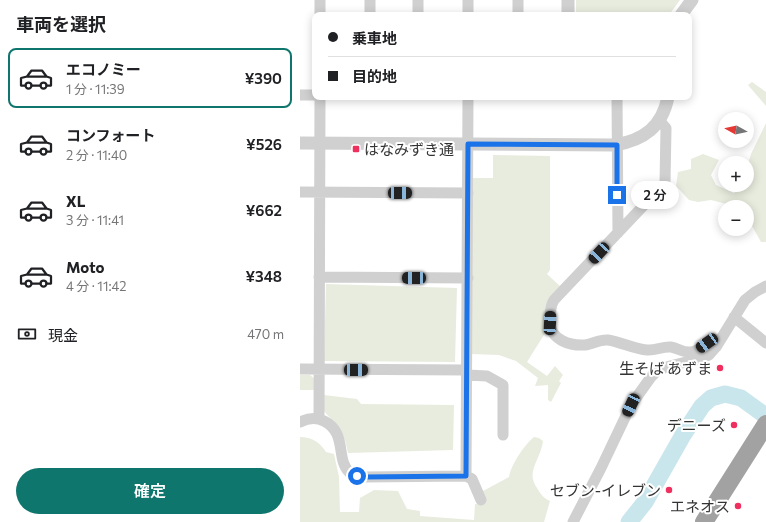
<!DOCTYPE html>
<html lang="ja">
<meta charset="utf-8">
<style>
body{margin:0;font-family:Commissioner,"Noto Sans JP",sans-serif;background:#f2f2f2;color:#202124;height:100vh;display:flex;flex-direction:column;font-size:15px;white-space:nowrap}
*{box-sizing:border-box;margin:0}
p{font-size:13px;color:#757577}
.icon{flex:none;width:22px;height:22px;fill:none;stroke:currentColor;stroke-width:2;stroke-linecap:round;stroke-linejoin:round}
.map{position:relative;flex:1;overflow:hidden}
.side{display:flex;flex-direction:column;background:#fff;width:300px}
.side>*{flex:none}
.guide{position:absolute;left:12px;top:12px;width:380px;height:88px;border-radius:8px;box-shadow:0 2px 10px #0003;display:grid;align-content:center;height:88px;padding:0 16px;background:#fff}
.needle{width:26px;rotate:278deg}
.controls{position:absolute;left:418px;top:112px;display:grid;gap:8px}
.controls a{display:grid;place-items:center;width:36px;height:36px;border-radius:50%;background:#fff;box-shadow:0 2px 10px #0003;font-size:20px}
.end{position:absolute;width:18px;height:18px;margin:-9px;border:5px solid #1a73e8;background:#fff;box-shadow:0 0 0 2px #fff}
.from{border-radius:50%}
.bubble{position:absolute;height:28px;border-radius:14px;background:#fff;box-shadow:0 2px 10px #0003;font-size:13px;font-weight:600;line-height:28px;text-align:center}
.car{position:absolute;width:12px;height:24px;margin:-12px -6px;border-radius:5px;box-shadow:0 0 3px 1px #0007;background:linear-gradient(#222 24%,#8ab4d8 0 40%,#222 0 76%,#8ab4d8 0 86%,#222 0)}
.guide b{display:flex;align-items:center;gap:14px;height:38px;font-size:15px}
.guide b+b{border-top:1px solid #e0e0e0}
.guide i{width:10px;height:10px;background:#202124}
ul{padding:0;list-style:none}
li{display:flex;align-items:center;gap:12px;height:60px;margin:0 8px 6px;padding:0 8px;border:2px solid transparent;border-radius:8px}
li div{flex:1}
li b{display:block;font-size:15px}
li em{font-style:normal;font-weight:600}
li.active{border-color:#0f766e}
li>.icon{width:36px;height:36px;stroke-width:1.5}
h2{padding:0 16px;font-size:18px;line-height:48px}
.pay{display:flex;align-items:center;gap:10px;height:44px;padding:0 16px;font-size:15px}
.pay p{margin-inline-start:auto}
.primary-button{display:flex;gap:8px;margin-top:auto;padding:8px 16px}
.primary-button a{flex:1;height:46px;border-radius:24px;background:#0f766e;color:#fff;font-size:16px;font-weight:600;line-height:46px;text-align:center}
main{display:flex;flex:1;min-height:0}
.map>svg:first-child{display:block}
.green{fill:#e8ecde}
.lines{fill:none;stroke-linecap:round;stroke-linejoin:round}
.river{stroke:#cae6ed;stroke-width:17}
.minor{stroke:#d0d0d0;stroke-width:11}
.tertiary{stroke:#d0d0d0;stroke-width:13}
.trunk{stroke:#a2a2a2;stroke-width:18}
.route{stroke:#1a73e8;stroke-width:5}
.poi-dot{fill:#ef305f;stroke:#fff;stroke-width:1.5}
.labels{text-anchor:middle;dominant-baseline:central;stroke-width:4;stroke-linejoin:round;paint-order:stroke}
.poi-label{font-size:15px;fill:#333;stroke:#fff;text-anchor:end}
</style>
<main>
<section class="side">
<h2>車両を選択</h2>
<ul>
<li class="active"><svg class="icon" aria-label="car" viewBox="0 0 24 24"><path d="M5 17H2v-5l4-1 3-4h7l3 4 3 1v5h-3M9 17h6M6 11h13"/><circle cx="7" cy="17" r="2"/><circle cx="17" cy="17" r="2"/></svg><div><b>エコノミー</b><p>1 分 · 11:39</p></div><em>¥390</em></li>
<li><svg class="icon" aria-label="car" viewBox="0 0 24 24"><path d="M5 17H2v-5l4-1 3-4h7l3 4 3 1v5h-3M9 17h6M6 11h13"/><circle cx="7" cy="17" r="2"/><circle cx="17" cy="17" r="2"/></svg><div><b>コンフォート</b><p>2 分 · 11:40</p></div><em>¥526</em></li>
<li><svg class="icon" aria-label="car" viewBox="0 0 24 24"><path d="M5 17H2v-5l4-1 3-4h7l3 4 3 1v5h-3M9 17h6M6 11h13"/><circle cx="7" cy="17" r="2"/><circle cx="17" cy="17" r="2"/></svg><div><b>XL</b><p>3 分 · 11:41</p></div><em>¥662</em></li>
<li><svg class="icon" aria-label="car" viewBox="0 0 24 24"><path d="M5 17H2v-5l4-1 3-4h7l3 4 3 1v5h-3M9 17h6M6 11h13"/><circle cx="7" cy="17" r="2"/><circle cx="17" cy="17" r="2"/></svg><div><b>Moto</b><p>4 分 · 11:42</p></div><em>¥348</em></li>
</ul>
<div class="pay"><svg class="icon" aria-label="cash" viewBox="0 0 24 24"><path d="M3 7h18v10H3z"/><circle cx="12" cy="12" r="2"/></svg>現金<p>470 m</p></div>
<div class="primary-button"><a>確定</a></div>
</section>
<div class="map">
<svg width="466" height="522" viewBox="0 0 466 522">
<rect width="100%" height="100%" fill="#fff"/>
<path class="green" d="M276,0H380L369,15H276Z
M452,82L466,92V106L448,85Z
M466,123V242H461L447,217V207H438L411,200L398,202L389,200L376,186L378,172L391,169V159L403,154L419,160L411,175L416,185L434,193L441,188L442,185H447V167L451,154Z
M193,155L250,156V270L247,274L262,288L247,330L227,362L247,376L255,366L263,375L259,381L261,383L251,402L248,400V385L235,386L238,378L216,361L199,355L170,354L172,178H193Z
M26,284L157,288L155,362L24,361Z
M0,375H10L15,379L14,390H0Z
M24,395L57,399L61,404L154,405L153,450L48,453C44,430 38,428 24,411Z
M0,437C11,437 20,442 26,452L34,454L39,477L40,512H59L60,498L74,490L98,491L107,509L120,511V516L174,520L175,504H185L183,491L209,477C211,465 224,445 234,437L239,438L243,441C241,459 225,472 237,488C241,494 243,498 250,501L244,522H0Z"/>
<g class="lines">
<path class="river" d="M329,522L345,502L383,435L402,406L411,398L425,394L441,398L463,414"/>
<path class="minor" d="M20,15V0
M70,15V0
M118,15V0
M168,15V0
M218,15V0
M0,95H15
M317,97L318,233
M359,120L366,128L365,183L254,300C250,306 250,315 250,323C251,340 270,346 285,345C293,344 300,339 308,340C321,342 334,349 347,350C355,351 363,346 371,347C378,348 383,353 391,352C399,351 407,343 414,339L419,342
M0,192L168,193
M19,277L168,278
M434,317L466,343
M0,369L166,370
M167,375L187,376L203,385V435
M19,419L20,97
M0,422C8,418 16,417 24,421C48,433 35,460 50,473C54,476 60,477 65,477L166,476L168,97
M166,476L172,479L181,500
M273,522L301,468L331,405L351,377L358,370L370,366L402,358L409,355L416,347L445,300L455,292L466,286"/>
<path class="tertiary" d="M268,15V0
M381,15L392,0
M0,143L315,145C344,140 362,127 368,97"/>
<path class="trunk" d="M404,522L466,424"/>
</g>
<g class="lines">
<path class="route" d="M57,476L65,477L166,476L168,144L317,145V195"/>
</g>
<g class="poi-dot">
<rect x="52" y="145" width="8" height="8" rx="2"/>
<circle cx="420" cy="368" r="4"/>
<circle cx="434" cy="425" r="4"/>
<circle cx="369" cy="490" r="4"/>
<circle cx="438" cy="506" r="4"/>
</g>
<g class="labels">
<g class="poi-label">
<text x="64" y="149" text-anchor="start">はなみずき通</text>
<text x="412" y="368">生そば あずま</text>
<text x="426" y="425">デニーズ</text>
<text x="361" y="490">セブン-イレブン</text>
<text x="430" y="506">エネオス</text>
</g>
</g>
</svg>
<div class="controls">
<a><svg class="needle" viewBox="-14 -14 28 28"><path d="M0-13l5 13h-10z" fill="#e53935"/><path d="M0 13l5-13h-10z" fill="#757577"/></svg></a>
<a>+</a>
<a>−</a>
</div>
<i class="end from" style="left:57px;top:476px"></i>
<i class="end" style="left:317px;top:195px"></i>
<div class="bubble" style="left:331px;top:181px;width:48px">2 分</div>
<i class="car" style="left:100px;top:193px;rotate:90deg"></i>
<i class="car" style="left:299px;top:253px;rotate:223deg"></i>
<i class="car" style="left:114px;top:278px;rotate:270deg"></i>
<i class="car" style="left:250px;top:323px;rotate:3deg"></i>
<i class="car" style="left:407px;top:343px;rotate:235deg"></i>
<i class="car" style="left:56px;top:370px;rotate:90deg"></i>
<i class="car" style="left:331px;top:405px;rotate:205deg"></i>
<div class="guide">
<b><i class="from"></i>乗車地</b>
<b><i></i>目的地</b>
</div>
</div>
</main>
